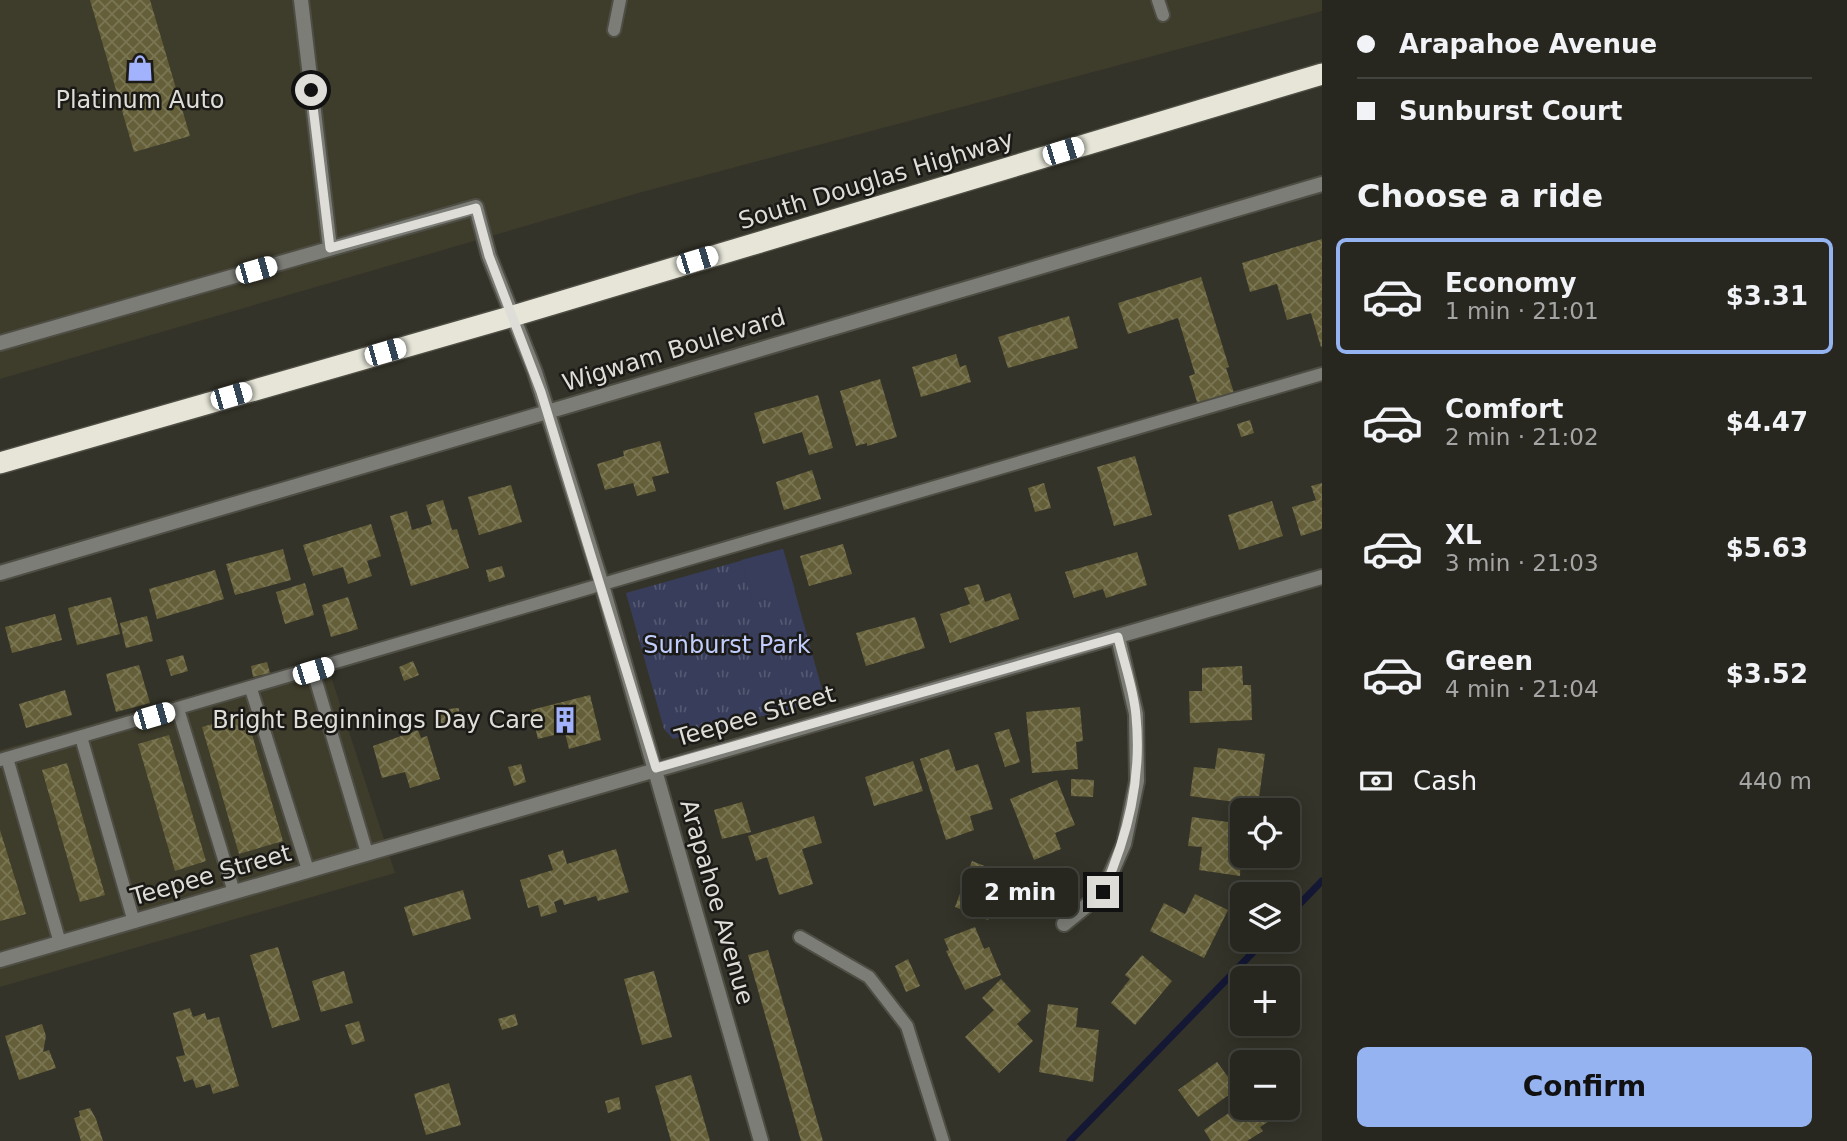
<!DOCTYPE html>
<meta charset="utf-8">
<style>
body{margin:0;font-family:"DejaVu Sans",sans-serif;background:#33322c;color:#f1f3f6;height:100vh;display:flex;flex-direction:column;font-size:26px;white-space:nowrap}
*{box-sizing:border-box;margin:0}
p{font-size:23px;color:#a4a5a4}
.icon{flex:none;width:38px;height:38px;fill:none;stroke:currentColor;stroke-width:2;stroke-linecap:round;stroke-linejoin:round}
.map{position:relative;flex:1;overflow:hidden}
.side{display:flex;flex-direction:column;background:#27261f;width:525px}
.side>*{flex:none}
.top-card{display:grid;align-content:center;height:154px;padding:0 35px;background:#27261f}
.fabs{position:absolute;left:1230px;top:798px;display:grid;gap:14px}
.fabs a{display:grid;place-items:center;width:70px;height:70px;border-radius:10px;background:#27261f;box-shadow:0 4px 18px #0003,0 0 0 2px #43433d;font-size:35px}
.end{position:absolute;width:32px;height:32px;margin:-16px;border:9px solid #deddd7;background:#111;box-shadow:0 0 0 4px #111}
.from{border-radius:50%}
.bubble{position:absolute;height:49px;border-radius:10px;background:#27261f;box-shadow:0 4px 18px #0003,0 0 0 2px #43433d;font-size:23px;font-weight:700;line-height:49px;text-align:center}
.car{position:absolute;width:21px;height:42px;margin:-21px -10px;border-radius:9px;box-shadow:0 0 5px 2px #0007;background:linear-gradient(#fff 24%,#345 0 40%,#fff 0 76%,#345 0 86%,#fff 0)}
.top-card b{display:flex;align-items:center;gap:24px;height:66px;font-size:26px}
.top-card b+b{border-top:2px solid #43433d}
.top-card i{width:18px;height:18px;background:#f1f3f6}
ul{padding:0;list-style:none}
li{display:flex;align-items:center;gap:21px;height:116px;margin:0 14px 10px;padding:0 21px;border:4px solid transparent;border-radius:10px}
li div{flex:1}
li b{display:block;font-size:26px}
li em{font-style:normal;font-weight:700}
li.active{border-color:#95b2f1}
li>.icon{width:63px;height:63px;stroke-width:1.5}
h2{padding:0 35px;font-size:32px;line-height:84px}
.pay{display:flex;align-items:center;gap:18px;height:77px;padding:0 35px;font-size:26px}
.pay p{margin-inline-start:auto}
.action{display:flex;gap:14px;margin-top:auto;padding:14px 35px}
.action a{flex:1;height:80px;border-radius:10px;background:#95b2f1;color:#111;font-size:28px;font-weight:700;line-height:80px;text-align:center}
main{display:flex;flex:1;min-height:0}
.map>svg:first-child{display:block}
.built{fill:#3e3c2b}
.park{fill:url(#park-tufts)}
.pitch{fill:#373d5a}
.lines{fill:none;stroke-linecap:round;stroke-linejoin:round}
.stream{stroke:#141835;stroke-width:7}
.building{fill:url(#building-cross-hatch)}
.lane-casing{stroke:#4f4e45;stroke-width:16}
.street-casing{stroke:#4f4e45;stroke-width:18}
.highway-casing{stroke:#4f4e45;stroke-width:24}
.lane{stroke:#7d7d78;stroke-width:12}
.street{stroke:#7d7d78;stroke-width:14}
.highway{stroke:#e6e5d8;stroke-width:21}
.route{stroke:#deddd7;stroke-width:9}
.labels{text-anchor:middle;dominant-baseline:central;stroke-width:5;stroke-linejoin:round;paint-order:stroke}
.poi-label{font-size:24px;fill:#deddd7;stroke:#1b1a16}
.street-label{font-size:24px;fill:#deddd7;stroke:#1b1a16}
.park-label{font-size:24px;fill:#c1cdfd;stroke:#1b1a16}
</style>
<main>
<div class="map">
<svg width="1322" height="1141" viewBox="0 0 1322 1141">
<defs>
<pattern id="park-tufts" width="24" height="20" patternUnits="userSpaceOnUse" patternTransform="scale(1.75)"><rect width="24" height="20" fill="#373d5a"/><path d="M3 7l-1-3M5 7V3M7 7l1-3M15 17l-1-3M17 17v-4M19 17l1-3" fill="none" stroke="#545971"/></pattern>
<pattern id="building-cross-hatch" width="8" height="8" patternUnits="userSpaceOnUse" patternTransform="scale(1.75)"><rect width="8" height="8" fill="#645f38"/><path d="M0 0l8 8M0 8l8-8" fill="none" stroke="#7a7654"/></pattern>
</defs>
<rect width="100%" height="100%" fill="#343329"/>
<path class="built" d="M0,0H1322V11L642,192L0,379Z
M325,658L395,873L0,987V750Z"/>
<path class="park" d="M783,549L825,700L673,739L664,729L626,593Z"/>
<path class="pitch" d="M783,549L795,590L752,602L741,560Z"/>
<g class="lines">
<path class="stream" d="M1288,916L1322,881
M1070,1141L1265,940"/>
</g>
<path class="building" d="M90,0H150L190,136L134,152Z
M1322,239V347H1321L1311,313L1287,320L1277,284L1250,292L1242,263Z
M1201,277L1229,367L1226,368L1234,393L1198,405L1189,376L1195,374L1178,318L1128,334L1118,303Z
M1069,316L1078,348L1008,368L998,337Z
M956,354L960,367L966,365L971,382L921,397L912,367Z
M880,379L897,437L867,446V443L856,446L840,391Z
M818,395L833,448L809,455L802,432L763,444L754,413Z
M1250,420L1254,433L1241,437L1237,424Z
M660,441L669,473L652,477L656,491L637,496L633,483L605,490L597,464L624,456L623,451Z
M1135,456L1152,515L1114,526L1097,467Z
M812,470L821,499L784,510L776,482Z
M1044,483L1051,508L1035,512L1028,488Z
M1322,483V529L1301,536L1292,507L1316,500L1311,486Z
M511,485L522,522L479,535L468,497Z
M443,500L452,530L457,529L469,568L411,586L390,516L407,511L412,530L432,524L426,505Z
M1272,501L1283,536L1239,550L1228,515Z
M371,524L381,556L367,561L372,576L348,584L343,567L313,576L303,545Z
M843,544L852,574L809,586L800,556Z
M283,549L291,580L235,595L226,564Z
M1137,552L1147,585L1106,598L1103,589L1074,598L1065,572Z
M502,566L505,577L489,582L486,570Z
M215,570L224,599L157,619L149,589Z
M305,583L314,615L285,624L276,592Z
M979,584L985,602L1010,593L1019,619L950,643L940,614L970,604L964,588Z
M111,597L120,634L77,645L68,608Z
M348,597L358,629L331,637L322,605Z
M55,614L62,640L12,653L5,627Z
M147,616L153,641L126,648L120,623Z
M915,617L925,648L866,666L856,633Z
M183,655L188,671L171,676L166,660Z
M413,661L419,675L404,681L399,667Z
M267,662L270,673L253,677L251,666Z
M139,665L150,703L116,712L106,674Z
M1242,666L1243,685H1251L1252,720L1190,723L1189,691H1202V668Z
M65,690L72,715L26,728L19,704Z
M590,695L601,740L569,749L564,729L557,731L558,734L538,739L531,710Z
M1080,707L1083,741L1076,742L1078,769L1032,773L1026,712Z
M459,708L460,722L440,724L438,710Z
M246,714L283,841L239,854L202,727Z
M1009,729L1020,762L1005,767L994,733Z
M418,730L421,738L427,736L440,779L410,788L405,772L382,778L373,746Z
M169,735L206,861L175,871L138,744Z
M1218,748L1265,754L1258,805L1190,796L1194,767L1215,769Z
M949,749L956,771L978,764L993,809L970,816L974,830L946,840L920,759Z
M913,761L923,791L874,806L865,777Z
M67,763L105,895L80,902L42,770Z
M521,764L526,782L514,786L508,767Z
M1071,779L1094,780L1093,797L1071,796Z
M1057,780L1075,825L1055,833L1061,849L1034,860L1010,799Z
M742,802L751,832L722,839L714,810Z
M814,816L822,843L802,849L813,884L779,895L767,857L756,861L748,836Z
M1192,817L1242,824L1240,876L1199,870L1202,847L1188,846Z
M0,830L26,914L0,921Z
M616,849L629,892L598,901L596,896L564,905L562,899L554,902L557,912L541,917L538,905L528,908L520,880L553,870L548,855L563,850L567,864Z
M972,861L1005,874L988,920L955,907Z
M463,890L471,919L413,936L404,907Z
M1195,894L1228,910L1204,958L1150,931L1164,903L1185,914Z
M975,927L984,949L989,947L1001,975L965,990L946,951L949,950L944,939Z
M278,947L300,1020L272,1028L250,955Z
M768,950L823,1141H801L748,955Z
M1142,955L1172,981L1135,1025L1111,1003L1130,979L1125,975Z
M908,959L920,986L906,992L895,966Z
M344,971L353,1003L321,1012L312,981Z
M654,971L672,1037L642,1045L624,979Z
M1001,979L1031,1011L1017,1024L1033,1041L999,1073L965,1037L994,1010L982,998Z
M1048,1004L1078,1008L1076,1027L1099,1030L1093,1082L1039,1072Z
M190,1008L193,1017L205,1013L207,1020L219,1017L239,1086L213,1094L210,1084L196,1088L193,1079L184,1082L176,1057L185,1055L173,1013Z
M515,1014L518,1025L502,1030L498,1019Z
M359,1021L365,1041L352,1045L345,1025Z
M42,1024L46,1036L43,1052L49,1050L56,1068L19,1080L5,1036Z
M1217,1062L1237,1089L1198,1117L1178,1090Z
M691,1075L710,1141H671L655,1086Z
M449,1083L461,1125L426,1135L414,1094Z
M619,1097L621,1109L608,1113L605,1101Z
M1242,1104V1108H1289L1260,1127L1263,1131L1247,1141H1211L1204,1130Z
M90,1108L96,1119L103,1141H81L74,1118L80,1116L79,1111Z"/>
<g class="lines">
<defs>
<path id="lane" d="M1158,0L1163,15
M614,30L620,0
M313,671L367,853
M251,689L308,870
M178,709L234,892
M81,737L134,922
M7,758L60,943
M0,760L1322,374
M800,937L869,977L907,1026L943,1141"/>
<path id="street" d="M301,0L330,248
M0,343L476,207L489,256L535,372L602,585L761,1141
M0,573L1322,184
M1064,924L1103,892L1124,844L1137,781L1136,714L1118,637
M0,960L1322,577"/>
<path id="highway" d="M0,463L513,316L1322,74"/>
</defs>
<use href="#lane" class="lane-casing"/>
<use href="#street" class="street-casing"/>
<use href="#highway" class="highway-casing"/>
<use href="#lane" class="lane"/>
<use href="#street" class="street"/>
<use href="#highway" class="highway"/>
</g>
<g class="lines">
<path class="route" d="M311,90L330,248L476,208L489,256L541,392L656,768L1118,637C1124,663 1134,690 1136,716C1142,779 1128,835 1103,892"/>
</g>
<defs>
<symbol id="shop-bare" viewBox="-9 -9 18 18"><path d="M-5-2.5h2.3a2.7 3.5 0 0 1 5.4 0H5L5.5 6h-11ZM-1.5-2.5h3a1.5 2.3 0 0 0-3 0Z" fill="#a2b2fd" stroke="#1b1a16" stroke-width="2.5" paint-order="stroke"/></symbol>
<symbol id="building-bare" viewBox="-9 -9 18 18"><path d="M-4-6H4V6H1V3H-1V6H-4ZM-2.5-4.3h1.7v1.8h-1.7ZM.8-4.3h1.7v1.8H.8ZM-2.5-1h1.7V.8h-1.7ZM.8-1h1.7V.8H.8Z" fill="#a2b2fd" stroke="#1b1a16" stroke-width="2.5" paint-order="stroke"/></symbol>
</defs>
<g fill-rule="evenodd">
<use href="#shop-bare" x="121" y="49" width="38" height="38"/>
<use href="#building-bare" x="546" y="701" width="38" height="38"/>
</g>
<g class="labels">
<g class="poi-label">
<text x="140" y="100">Platinum Auto</text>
<text x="544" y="720" text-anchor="end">Bright Beginnings Day Care</text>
</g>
<g class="street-label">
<text transform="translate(876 180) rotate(-17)">South Douglas Highway</text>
<text transform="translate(674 350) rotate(-17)">Wigwam Boulevard</text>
<text transform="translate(755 716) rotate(-16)">Teepee Street</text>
<text transform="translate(211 875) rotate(-16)">Teepee Street</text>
<text transform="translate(717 902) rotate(74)">Arapahoe Avenue</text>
</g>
<g class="park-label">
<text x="727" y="645">Sunburst Park</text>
</g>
</g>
</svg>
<div class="fabs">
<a><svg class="icon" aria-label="locate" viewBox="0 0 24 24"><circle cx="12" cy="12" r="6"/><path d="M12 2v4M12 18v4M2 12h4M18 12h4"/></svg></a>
<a><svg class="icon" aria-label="layers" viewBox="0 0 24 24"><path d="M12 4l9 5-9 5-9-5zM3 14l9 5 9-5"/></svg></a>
<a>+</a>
<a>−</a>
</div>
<i class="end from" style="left:311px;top:90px"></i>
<i class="end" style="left:1103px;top:892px"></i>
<div class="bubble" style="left:962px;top:868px;width:116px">2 min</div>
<i class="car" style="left:1063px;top:151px;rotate:73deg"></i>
<i class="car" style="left:697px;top:260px;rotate:73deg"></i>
<i class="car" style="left:256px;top:270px;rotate:74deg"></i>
<i class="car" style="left:385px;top:352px;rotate:74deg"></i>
<i class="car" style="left:231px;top:396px;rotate:74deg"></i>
<i class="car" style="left:313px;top:671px;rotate:73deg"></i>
<i class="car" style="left:154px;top:716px;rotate:74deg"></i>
</div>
<section class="side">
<div class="top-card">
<b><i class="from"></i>Arapahoe Avenue</b>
<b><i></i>Sunburst Court</b>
</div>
<h2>Choose a ride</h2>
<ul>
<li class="active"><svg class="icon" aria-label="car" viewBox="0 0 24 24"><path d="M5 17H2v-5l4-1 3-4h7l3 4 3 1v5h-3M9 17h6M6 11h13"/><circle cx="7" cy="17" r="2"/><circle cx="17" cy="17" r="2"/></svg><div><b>Economy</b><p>1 min · 21:01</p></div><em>$3.31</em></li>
<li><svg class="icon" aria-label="car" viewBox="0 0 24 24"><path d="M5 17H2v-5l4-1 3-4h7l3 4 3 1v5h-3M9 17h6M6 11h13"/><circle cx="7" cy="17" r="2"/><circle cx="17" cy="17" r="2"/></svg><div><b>Comfort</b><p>2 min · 21:02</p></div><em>$4.47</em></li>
<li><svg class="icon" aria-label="car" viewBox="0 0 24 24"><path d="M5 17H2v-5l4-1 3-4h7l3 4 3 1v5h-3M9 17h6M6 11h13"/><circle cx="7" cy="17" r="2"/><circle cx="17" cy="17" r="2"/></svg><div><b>XL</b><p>3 min · 21:03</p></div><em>$5.63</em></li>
<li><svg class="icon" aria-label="car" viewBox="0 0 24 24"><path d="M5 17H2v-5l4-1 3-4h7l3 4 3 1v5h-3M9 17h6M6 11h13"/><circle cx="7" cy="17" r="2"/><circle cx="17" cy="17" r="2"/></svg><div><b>Green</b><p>4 min · 21:04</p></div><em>$3.52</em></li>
</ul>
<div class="pay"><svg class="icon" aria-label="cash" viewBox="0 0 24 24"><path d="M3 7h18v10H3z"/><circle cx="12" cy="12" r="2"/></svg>Cash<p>440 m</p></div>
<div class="action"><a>Confirm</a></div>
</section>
</main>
